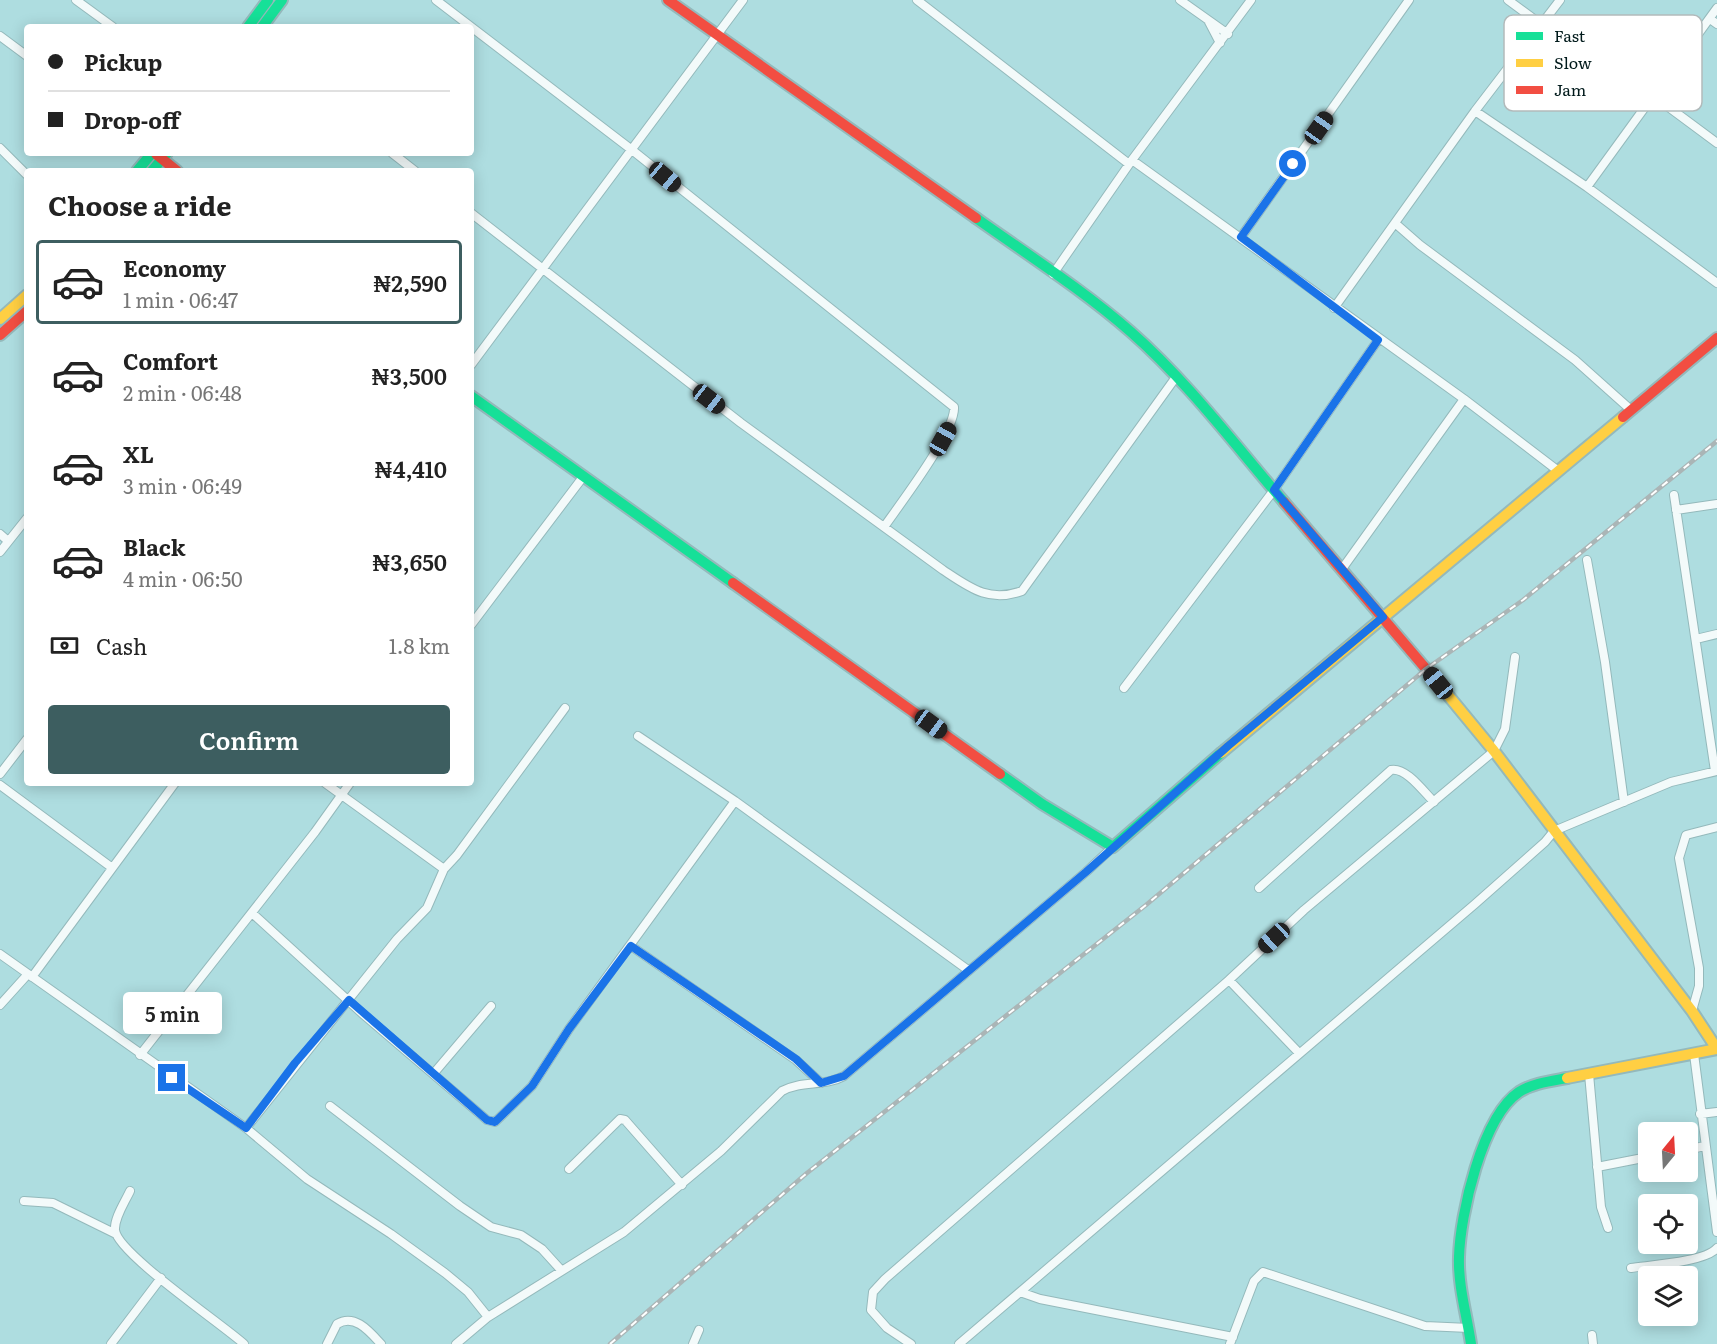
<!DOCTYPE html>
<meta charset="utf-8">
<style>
body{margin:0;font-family:Literata,serif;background:#f2f2f2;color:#222;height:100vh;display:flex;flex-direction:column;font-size:22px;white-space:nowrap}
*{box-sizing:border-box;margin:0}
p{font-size:20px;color:#767676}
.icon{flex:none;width:33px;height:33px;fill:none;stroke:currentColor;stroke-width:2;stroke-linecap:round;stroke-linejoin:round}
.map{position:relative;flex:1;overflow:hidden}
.side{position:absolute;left:24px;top:168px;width:450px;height:618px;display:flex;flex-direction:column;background:#fff;border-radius:6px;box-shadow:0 3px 15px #0003}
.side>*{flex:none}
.top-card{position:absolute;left:24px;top:24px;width:450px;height:132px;border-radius:6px;box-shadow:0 3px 15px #0003;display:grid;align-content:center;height:132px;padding:0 24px;background:#fff}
.needle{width:39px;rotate:18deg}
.fabs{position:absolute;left:1638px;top:1122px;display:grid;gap:12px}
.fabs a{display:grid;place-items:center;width:60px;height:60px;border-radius:6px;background:#fff;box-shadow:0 3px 15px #0003;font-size:30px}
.end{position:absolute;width:27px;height:27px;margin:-14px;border:8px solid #1a73e8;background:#fff;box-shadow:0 0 0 3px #fff}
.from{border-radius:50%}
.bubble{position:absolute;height:42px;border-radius:6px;background:#fff;box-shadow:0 3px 15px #0003;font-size:20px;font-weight:600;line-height:42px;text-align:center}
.car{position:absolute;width:18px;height:36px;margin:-18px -9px;border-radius:8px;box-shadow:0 0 4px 2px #0007;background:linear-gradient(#222 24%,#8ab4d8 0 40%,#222 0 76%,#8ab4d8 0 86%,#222 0)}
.top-card b{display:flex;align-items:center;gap:21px;height:57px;font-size:22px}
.top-card b+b{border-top:2px solid #e0e0e0}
.top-card i{width:15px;height:15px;background:#222}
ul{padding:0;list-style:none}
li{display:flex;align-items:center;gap:18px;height:84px;margin:0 12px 9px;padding:0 12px;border:3px solid transparent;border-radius:6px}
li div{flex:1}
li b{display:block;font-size:22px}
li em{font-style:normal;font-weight:600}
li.active{border-color:#3d5e60}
li>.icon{width:54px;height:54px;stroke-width:1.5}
h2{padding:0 24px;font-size:27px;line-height:72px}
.pay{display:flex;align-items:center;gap:15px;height:66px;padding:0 24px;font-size:22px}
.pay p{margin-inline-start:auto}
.primary-button{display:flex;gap:12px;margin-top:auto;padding:12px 24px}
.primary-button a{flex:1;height:69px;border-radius:6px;background:#3d5e60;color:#fff;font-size:24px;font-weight:600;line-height:69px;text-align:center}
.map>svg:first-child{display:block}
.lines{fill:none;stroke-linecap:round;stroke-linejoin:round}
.street-casing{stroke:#94b9bb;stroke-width:10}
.fast-casing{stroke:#94b9bb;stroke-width:14}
.slow-casing{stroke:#94b9bb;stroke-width:14}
.jam-casing{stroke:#94b9bb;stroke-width:14}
.street{stroke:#f3fafa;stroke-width:8}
.fast{stroke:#16e098;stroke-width:10}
.slow{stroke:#ffcf43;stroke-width:10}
.jam{stroke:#f24e42;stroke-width:10}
.rail-casing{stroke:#aab5b6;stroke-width:4.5}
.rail{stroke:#fff;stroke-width:2;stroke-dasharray:7;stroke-linecap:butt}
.route{stroke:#1a73e8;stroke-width:8}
.key{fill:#fff;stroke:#b2babb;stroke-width:1.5}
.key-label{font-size:16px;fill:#001a1b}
</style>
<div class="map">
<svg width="1717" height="1344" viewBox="0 0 1717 1344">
<rect width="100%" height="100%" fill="#aedde0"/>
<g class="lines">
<defs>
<path id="street" d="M76,0L113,27
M436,0L632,150L954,407C956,431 900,504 884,527
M917,0L1129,164
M1180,0L1228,34
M1508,0L1542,25
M1710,19L1717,24
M1209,22L1220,43
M0,36L27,56
M1655,97L1717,143
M1475,111L1587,187L1717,283
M0,148L27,175
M392,153L415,171
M1132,160L1464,399L1557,470
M1587,187L1717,8
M471,213L741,423L943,570C970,588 989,603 1022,591L1176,377
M1396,224L1420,245L1575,360L1631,410
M1241,237L1409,0
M1053,274L1132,160L1251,0
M1334,308L1475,111L1560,0
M471,365L743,0
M1674,495L1715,771
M1676,510L1717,504
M0,534L8,541
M0,552L27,518
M1587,560L1605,662L1624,802
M1342,569L1464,399
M471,625L583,477
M1696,639L1717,634
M1124,688L1274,490L1378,340
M638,736L735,801L968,970
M0,774L27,739
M325,783L444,869L457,855L565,708
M0,785L111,867
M1259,888L1391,770C1406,767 1423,791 1434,802
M252,913L364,1015L487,1120L495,1122L532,1086L569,1029L735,801
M631,946L796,1060L821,1083
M0,954L246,1128L307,1179L391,1234L445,1273L468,1292L488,1317
M32,977L175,783
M1229,980L1299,1053
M0,1005L28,974
M1692,1011L1699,986V968L1679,858L1686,835L1717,827
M1694,1054L1717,1232
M140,1055L315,832L350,783
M434,1073L491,1006
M1589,1074L1601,1207L1608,1228
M330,1106L460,1206L491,1227L521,1235L542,1249L561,1270
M1700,1114L1717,1112
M246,1128L397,939L427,908L444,869
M1688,1150L1704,1146
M1597,1167L1648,1157
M569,1169L620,1119L625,1120L682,1185
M130,1191C125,1202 114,1218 115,1230C117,1253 222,1324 244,1344
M24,1201L53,1203L116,1234
M1631,1268C1651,1265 1705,1262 1717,1248
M1020,1292L1040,1299L1233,1337
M1592,1335L1593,1344
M111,1344L161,1278
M327,1344L337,1324C355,1313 370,1332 381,1344
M456,1344L488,1317L624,1232L721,1151L782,1091C802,1080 824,1087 844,1076L1086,872L1113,847
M693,1344L699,1330
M911,1344L887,1328L871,1310L873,1292L885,1279L1229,980L1304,910L1494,751L1505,729L1515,657
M959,1344L1475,904L1545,842L1554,831L1671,782L1717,771
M1230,1344L1254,1281L1263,1272L1425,1326L1469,1328"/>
<path id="fast" d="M248,27L268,0
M262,27L282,0
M137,171L152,153
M152,171L167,153
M976,218C1028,255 1083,290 1131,332C1188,382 1235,445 1284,502
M471,396L733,583
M1000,774L1042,804L1113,847L1221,753
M1471,1344C1467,1316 1458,1286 1459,1257C1460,1215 1482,1117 1519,1092C1533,1083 1551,1081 1567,1078"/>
<path id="slow" d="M0,319L27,295
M1438,683L1494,751L1692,1011L1717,1049
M1221,753L1623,417
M1567,1078L1717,1049"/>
<path id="jam" d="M668,0L976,218
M156,154L177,171
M0,335L27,311
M1623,417L1717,338
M1284,502L1438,683
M733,583L1000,774"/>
</defs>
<use href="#street" class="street-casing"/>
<use href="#fast" class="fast-casing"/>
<use href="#slow" class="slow-casing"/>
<use href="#jam" class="jam-casing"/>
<use href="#street" class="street"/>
<use href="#fast" class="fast"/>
<use href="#slow" class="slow"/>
<use href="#jam" class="jam"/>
<defs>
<path id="rail" d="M610,1344L807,1173L1146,905L1426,669L1523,600L1717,441"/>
</defs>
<use href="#rail" class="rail-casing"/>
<use href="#rail" class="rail"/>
</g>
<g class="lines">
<path class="route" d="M172,1078L246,1128L295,1063L349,1000L487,1120L495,1122L532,1086L569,1029L631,946L796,1059L821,1083L844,1076L1086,872L1228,746L1383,617L1274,490L1378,340L1241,237L1293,164"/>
</g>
<rect x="1504" y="15" width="198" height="96" rx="9" class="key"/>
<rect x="1516" y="32" width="27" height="8" fill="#16e098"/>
<rect x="1516" y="59" width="27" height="8" fill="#ffcf43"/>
<rect x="1516" y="86" width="27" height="8" fill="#f24e42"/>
<g class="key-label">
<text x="1554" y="42">Fast</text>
<text x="1554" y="69">Slow</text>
<text x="1554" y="96">Jam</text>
</g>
</svg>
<div class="fabs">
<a><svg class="needle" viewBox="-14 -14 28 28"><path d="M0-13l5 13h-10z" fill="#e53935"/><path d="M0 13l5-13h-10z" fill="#767676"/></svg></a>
<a><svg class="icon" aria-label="locate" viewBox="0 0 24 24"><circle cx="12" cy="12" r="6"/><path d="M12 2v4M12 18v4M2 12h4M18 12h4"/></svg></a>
<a><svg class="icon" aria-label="layers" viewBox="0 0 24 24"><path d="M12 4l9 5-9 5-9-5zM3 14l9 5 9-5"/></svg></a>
</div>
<i class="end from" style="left:1293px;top:164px"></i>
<i class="end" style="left:172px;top:1078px"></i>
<div class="bubble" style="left:123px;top:992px;width:99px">5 min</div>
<i class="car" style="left:1319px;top:128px;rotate:35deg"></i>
<i class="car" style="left:665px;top:177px;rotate:130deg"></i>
<i class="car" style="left:709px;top:399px;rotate:128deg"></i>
<i class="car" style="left:943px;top:439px;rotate:29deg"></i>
<i class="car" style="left:1438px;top:683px;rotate:321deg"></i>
<i class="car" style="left:931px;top:724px;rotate:126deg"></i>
<i class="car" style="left:1274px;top:938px;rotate:227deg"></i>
<div class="top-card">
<b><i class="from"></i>Pickup</b>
<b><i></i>Drop-off</b>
</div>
<section class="side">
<h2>Choose a ride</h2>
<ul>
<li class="active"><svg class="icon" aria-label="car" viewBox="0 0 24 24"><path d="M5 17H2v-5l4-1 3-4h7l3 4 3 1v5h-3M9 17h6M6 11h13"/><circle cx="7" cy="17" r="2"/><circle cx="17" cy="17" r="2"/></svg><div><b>Economy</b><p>1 min · 06:47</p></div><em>₦2,590</em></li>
<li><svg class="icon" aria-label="car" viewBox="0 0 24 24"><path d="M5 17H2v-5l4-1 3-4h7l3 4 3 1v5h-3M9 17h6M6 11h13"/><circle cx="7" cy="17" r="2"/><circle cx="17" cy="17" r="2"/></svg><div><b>Comfort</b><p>2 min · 06:48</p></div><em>₦3,500</em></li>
<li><svg class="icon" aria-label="car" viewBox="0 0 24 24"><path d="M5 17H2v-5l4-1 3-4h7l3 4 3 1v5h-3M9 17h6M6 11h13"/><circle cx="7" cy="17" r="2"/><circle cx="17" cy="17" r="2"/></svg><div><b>XL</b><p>3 min · 06:49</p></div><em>₦4,410</em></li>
<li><svg class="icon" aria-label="car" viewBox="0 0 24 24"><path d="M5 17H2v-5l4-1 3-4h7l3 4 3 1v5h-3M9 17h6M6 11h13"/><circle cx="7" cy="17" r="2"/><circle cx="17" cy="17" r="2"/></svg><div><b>Black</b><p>4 min · 06:50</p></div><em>₦3,650</em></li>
</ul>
<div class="pay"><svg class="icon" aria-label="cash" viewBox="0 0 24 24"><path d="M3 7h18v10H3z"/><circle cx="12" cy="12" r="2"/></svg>Cash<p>1.8 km</p></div>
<div class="primary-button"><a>Confirm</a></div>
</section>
</div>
